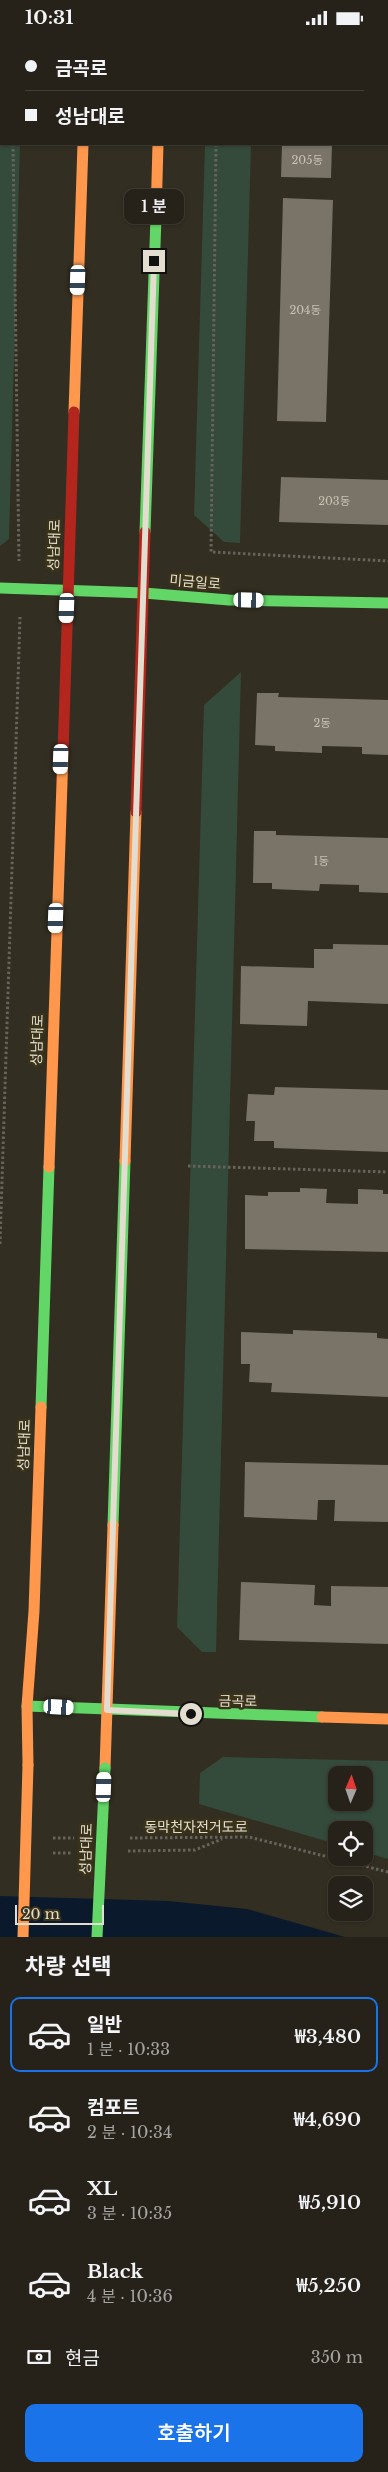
<!DOCTYPE html>
<html lang="ko">
<meta charset="utf-8">
<style>
body{margin:0;font-family:"Libre Baskerville","Noto Sans KR",serif;background:#322f26;color:#f1f3f6;height:100vh;display:flex;flex-direction:column;font-size:19px;white-space:nowrap}
*{box-sizing:border-box;margin:0}
p{font-size:16px;color:#a4a4a2}
.icon{flex:none;width:28px;height:28px;fill:none;stroke:currentColor;stroke-width:2;stroke-linecap:round;stroke-linejoin:round}
.map{position:relative;height:1902px;overflow:hidden}
.sheet{display:flex;flex-direction:column;background:#262219;flex:1}
.sheet>*{flex:none}
.hud{position:absolute;left:0px;top:0px;width:389px;height:110px;box-shadow:0 1px 4px #0004,0 0 0 1px #423f38;display:grid;align-content:center;height:110px;padding:0 25px;background:#262219}
.needle{width:32px;rotate:2deg}
.controls{position:absolute;left:328px;top:1731px;display:grid;gap:10px}
.controls a{display:grid;place-items:center;width:45px;height:45px;border-radius:10px;background:#262219;box-shadow:0 1px 4px #0004,0 0 0 1px #423f38;font-size:25px}
.scale{position:absolute;left:15px;bottom:12px;width:89px;box-sizing:border-box;padding-left:5px;border:2px solid #e2ddce;border-top:0;font-size:14px;line-height:18px;white-space:nowrap;color:#e2ddce;-webkit-text-stroke:4px #3a3219;paint-order:stroke}
.end{position:absolute;width:22px;height:22px;margin:-11px;border:6px solid #e2ddce;background:#111;box-shadow:0 0 0 2px #111}
.from{border-radius:50%}
.bubble{position:absolute;height:35px;border-radius:10px;background:#262219;box-shadow:0 1px 4px #0004,0 0 0 1px #423f38;font-size:16px;font-weight:600;line-height:35px;text-align:center}
.car{position:absolute;width:15px;height:30px;margin:-15px -8px;border-radius:6px;box-shadow:0 0 4px 1px #0007;background:linear-gradient(#fff 24%,#345 0 40%,#fff 0 76%,#345 0 86%,#fff 0)}
.hud b{display:flex;align-items:center;gap:18px;height:48px;font-size:19px}
.hud b+b{border-top:1px solid #423f38}
.hud i{width:12px;height:12px;background:#f1f3f6}
ul{padding:0;list-style:none}
li{display:flex;align-items:center;gap:15px;height:75px;margin:0 10px 8px;padding:0 15px;border:2px solid transparent;border-radius:10px}
li div{flex:1}
li b{display:block;font-size:19px}
li em{font-style:normal;font-weight:600}
li.selected{border-color:#1a73e8}
li>.icon{width:45px;height:45px;stroke-width:1.5}
h2{padding:0 25px;font-size:22px;line-height:60px}
.pay{display:flex;align-items:center;gap:12px;height:55px;padding:0 25px;font-size:19px}
.pay p{margin-inline-start:auto}
.action{display:flex;gap:10px;margin-top:auto;padding:10px 25px}
.action a{flex:1;height:58px;border-radius:10px;background:#1a73e8;color:#fff;font-size:20px;font-weight:600;line-height:58px;text-align:center}
.status{display:flex;justify-content:space-between;align-items:center;height:35px;padding:0 25px;background:#262219;direction:ltr}
.status svg{height:14px;fill:currentColor}
.map>svg:first-child{display:block}
.green{fill:#344a3b;fill-rule:evenodd}
.water{fill:#0b192d}
.building{fill:#7a7367}
.lines{fill:none;stroke-linecap:round;stroke-linejoin:round}
.path{stroke:#68635d;stroke-width:3;stroke-dasharray:2.5 2.5;stroke-linecap:butt}
.lane{stroke:#6e6764;stroke-width:12}
.fast{stroke:#63d668;stroke-width:11}
.slow{stroke:#ff974d;stroke-width:11}
.jam{stroke:#b3261e;stroke-width:11}
.fast-bridge{stroke:#63d668;stroke-width:11}
.slow-bridge{stroke:#ff974d;stroke-width:11}
.route{stroke:#e2ddce;stroke-width:6}
.labels{text-anchor:middle;dominant-baseline:central;stroke-width:5;stroke-linejoin:round;paint-order:stroke}
.number-label{font-size:11px;fill:#c8c2b4}
.street-label{font-size:14px;fill:#e2ddce;stroke:#3a3219}
</style>
<div class="status"><b>10:31</b><svg viewBox="0 0 49 12"><path d="M0 12V9h3v3zM5 12V6h3v6zM10 12V3h3v9zM15 12V0h3v12zM26 1h20v11H26zM47 4h2v5h-2z"/></svg></div>
<div class="map">
<svg width="388" height="1902" viewBox="0 0 388 1902">
<rect width="100%" height="100%" fill="#322e21"/>
<path class="green" d="M0,0H23L1,1V109H20L9,504L0,511Z
M205,109H251L240,508L224,507L194,480Z
M241,637L216,1617H202L177,1592L204,670Z
M223,1722L388,1726V1824L364,1817V1795H336V1809L199,1769L200,1738ZM336,1740H364V1768H336Z"/>
<path class="water" d="M0,1861L168,1866L247,1874L345,1902H0Z"/>
<path class="building" d="M282,109H332L331,143L281,142Z
M283,163L333,165L326,387L277,386Z
M281,442L388,445V490L279,487Z
M257,658H279L278,662L388,665V720L362,719V712L322,711V718L275,716V711L255,710Z
M254,796H276V800L388,803V858L359,857V850L320,849L319,856L272,854V848H253Z
M333,909L388,910V969L308,966L307,991L240,989L241,931L314,933V914H333Z
M275,1052L388,1055V1117L274,1113V1106H254L255,1086H246L248,1059L274,1060Z
M300,1153L327,1154L326,1168L358,1169V1154L383,1155V1159H388V1217L245,1214V1160L268,1161V1157H300Z
M293,1295L377,1298V1303L388,1304V1362L271,1357L272,1348L249,1347L250,1329H241V1297L293,1299Z
M245,1427L388,1430V1487L334,1486L335,1465H318L317,1485L244,1482Z
M241,1547L315,1550L314,1570L331,1571V1551L388,1552V1609L239,1605Z"/>
<g class="lines">
<path class="path" d="M12,0V1
M217,1V0
M13,109L19,526
M216,109L211,517L388,526
M188,1131L388,1137
M0,1209L20,582
M53,1803H74
M130,1803L249,1802L388,1837
M128,1816L195,1815L222,1804
M53,1818H72"/>
<path class="lane" d="M388,49V48"/>
<path class="fast" d="M145,497L156,182
M0,553L144,558L229,565L388,568
M41,1372L49,1132
M113,1490L125,1126
M27,1671L322,1682"/>
<path class="slow" d="M87,0V1
M162,0V1
M156,182L158,109
M74,377L83,109
M125,1126L136,777
M49,1132L63,718
M322,1682L388,1684
M28,1730L27,1671L34,1576L41,1372
M105,1733L113,1490"/>
<path class="jam" d="M63,718L74,377
M136,777L145,497"/>
<path class="fast-bridge" d="M97,1902L105,1733"/>
<path class="slow-bridge" d="M23,1902L28,1730"/>
</g>
<g class="lines">
<path class="route" d="M154,226L107,1675L191,1679"/>
</g>
<g class="labels">
<g class="number-label">
<text x="307" y="125">205동</text>
<text x="305" y="275">204동</text>
<text x="334" y="466">203동</text>
<text x="322" y="688">2동</text>
<text x="321" y="826">1동</text>
</g>
<g class="street-label">
<text transform="translate(54 510) rotate(-88)">성남대로</text>
<text transform="translate(195 547) rotate(5)">미금일로</text>
<text transform="translate(37 1005) rotate(-88)">성남대로</text>
<text transform="translate(24 1410) rotate(-88)">성남대로</text>
<text transform="translate(238 1666) rotate(1)">금곡로</text>
<text x="196" y="1792">동막천자전거도로</text>
<text transform="translate(86 1814) rotate(-88)">성남대로</text>
</g>
</g>
</svg>
<div class="controls">
<a><svg class="needle" viewBox="-14 -14 28 28"><path d="M0-13l5 13h-10z" fill="#e53935"/><path d="M0 13l5-13h-10z" fill="#a4a4a2"/></svg></a>
<a><svg class="icon" aria-label="locate" viewBox="0 0 24 24"><circle cx="12" cy="12" r="6"/><path d="M12 2v4M12 18v4M2 12h4M18 12h4"/></svg></a>
<a><svg class="icon" aria-label="layers" viewBox="0 0 24 24"><path d="M12 4l9 5-9 5-9-5zM3 14l9 5 9-5"/></svg></a>
</div>
<div class="scale">20 m</div>
<i class="end from" style="left:191px;top:1679px"></i>
<i class="end" style="left:154px;top:226px"></i>
<div class="bubble" style="left:124px;top:154px;width:60px">1 분</div>
<i class="car" style="left:78px;top:245px;rotate:182deg"></i>
<i class="car" style="left:249px;top:565px;rotate:91deg"></i>
<i class="car" style="left:67px;top:573px;rotate:182deg"></i>
<i class="car" style="left:61px;top:724px;rotate:182deg"></i>
<i class="car" style="left:56px;top:883px;rotate:182deg"></i>
<i class="car" style="left:59px;top:1672px;rotate:93deg"></i>
<i class="car" style="left:104px;top:1752px;rotate:2deg"></i>
<div class="hud">
<b><i class="from"></i>금곡로</b>
<b><i></i>성남대로</b>
</div>
</div>
<section class="sheet">
<h2>차량 선택</h2>
<ul>
<li class="selected"><svg class="icon" aria-label="car" viewBox="0 0 24 24"><path d="M5 17H2v-5l4-1 3-4h7l3 4 3 1v5h-3M9 17h6M6 11h13"/><circle cx="7" cy="17" r="2"/><circle cx="17" cy="17" r="2"/></svg><div><b>일반</b><p>1 분 · 10:33</p></div><em>₩3,480</em></li>
<li><svg class="icon" aria-label="car" viewBox="0 0 24 24"><path d="M5 17H2v-5l4-1 3-4h7l3 4 3 1v5h-3M9 17h6M6 11h13"/><circle cx="7" cy="17" r="2"/><circle cx="17" cy="17" r="2"/></svg><div><b>컴포트</b><p>2 분 · 10:34</p></div><em>₩4,690</em></li>
<li><svg class="icon" aria-label="car" viewBox="0 0 24 24"><path d="M5 17H2v-5l4-1 3-4h7l3 4 3 1v5h-3M9 17h6M6 11h13"/><circle cx="7" cy="17" r="2"/><circle cx="17" cy="17" r="2"/></svg><div><b>XL</b><p>3 분 · 10:35</p></div><em>₩5,910</em></li>
<li><svg class="icon" aria-label="car" viewBox="0 0 24 24"><path d="M5 17H2v-5l4-1 3-4h7l3 4 3 1v5h-3M9 17h6M6 11h13"/><circle cx="7" cy="17" r="2"/><circle cx="17" cy="17" r="2"/></svg><div><b>Black</b><p>4 분 · 10:36</p></div><em>₩5,250</em></li>
</ul>
<div class="pay"><svg class="icon" aria-label="cash" viewBox="0 0 24 24"><path d="M3 7h18v10H3z"/><circle cx="12" cy="12" r="2"/></svg>현금<p>350 m</p></div>
<div class="action"><a>호출하기</a></div>
</section>
